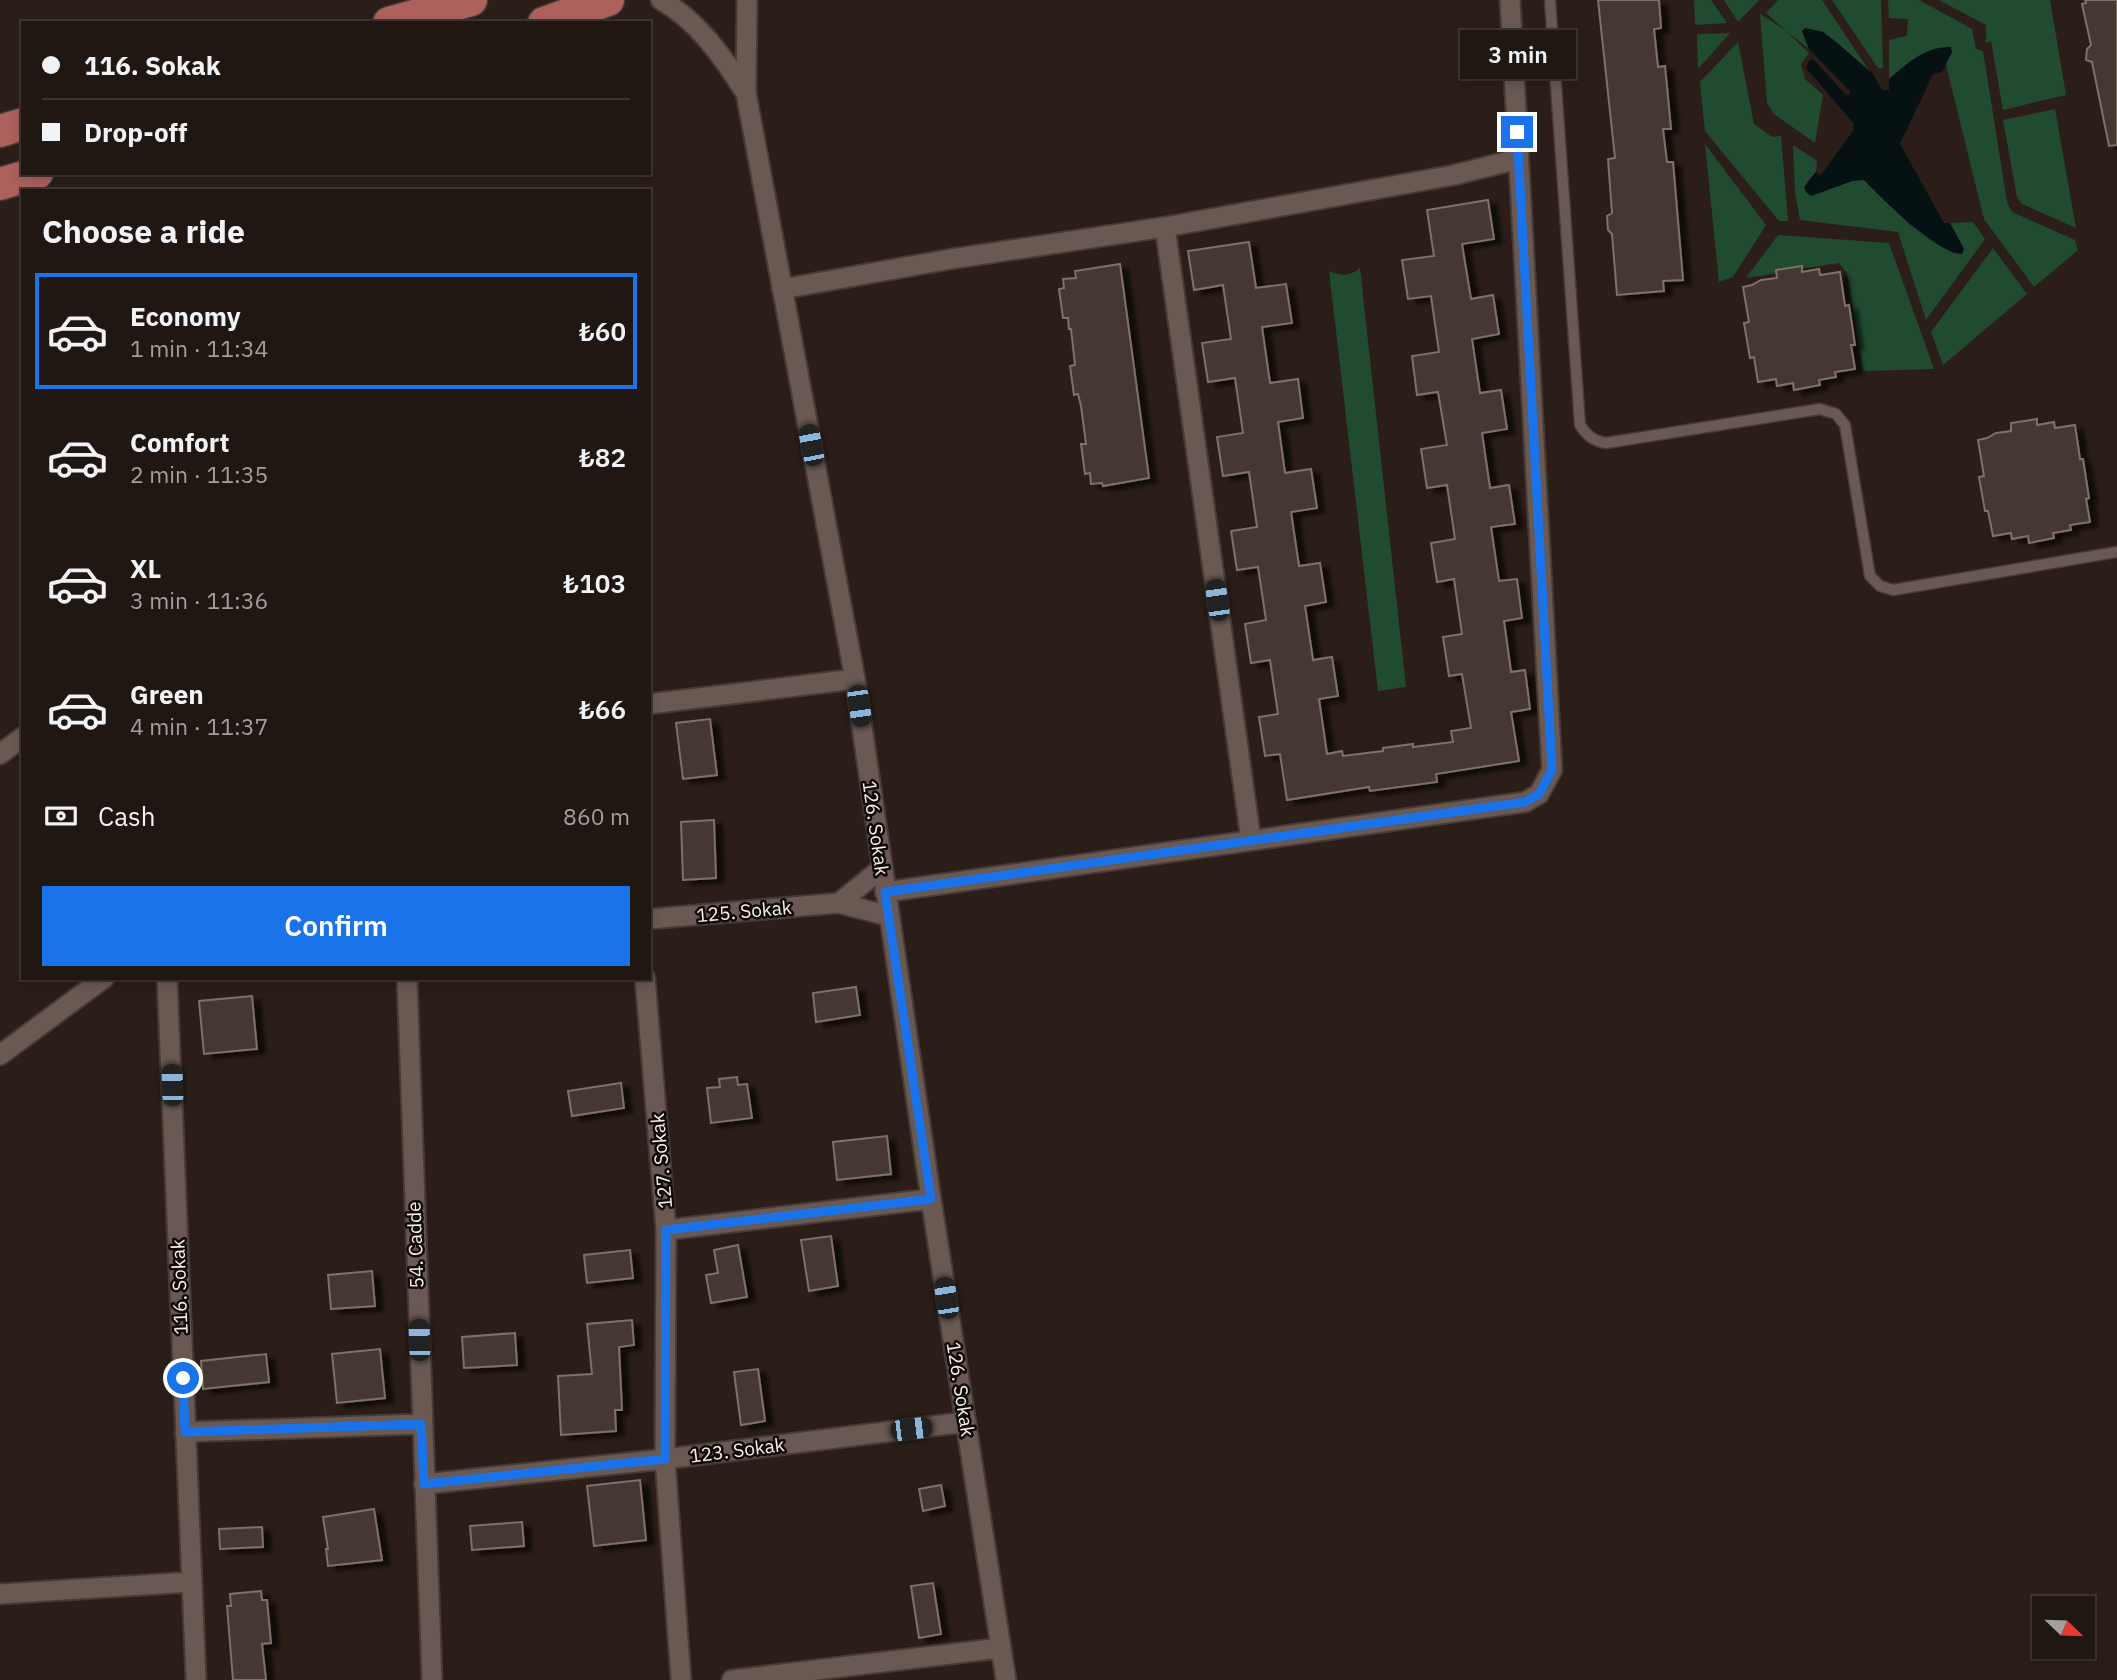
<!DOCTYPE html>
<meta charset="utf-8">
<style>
body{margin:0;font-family:"IBM Plex Sans",sans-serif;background:#2d2320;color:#f1f3f6;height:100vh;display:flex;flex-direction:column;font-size:26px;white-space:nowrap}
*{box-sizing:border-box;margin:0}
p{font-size:23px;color:#a29f9f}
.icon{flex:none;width:38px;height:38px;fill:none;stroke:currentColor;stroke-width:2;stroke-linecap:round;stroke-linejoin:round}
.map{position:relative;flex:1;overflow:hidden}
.panel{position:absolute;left:21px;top:189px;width:630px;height:791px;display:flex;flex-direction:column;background:#201612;border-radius:0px;box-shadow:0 4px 10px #0003,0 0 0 2px #3d3532}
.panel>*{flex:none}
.guide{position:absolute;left:21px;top:21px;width:630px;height:154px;border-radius:0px;box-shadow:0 4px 10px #0003,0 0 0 2px #3d3532;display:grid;align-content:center;height:154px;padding:0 21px;background:#201612}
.needle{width:46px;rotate:113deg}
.buttons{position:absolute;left:2032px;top:1596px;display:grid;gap:14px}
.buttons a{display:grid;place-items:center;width:63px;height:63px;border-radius:0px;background:#201612;box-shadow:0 4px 10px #0003,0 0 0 2px #3d3532;font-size:35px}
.end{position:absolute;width:32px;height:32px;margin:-16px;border:9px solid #1a73e8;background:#fff;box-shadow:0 0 0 4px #fff}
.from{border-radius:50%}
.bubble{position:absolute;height:49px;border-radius:0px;background:#201612;box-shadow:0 4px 10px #0003,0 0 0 2px #3d3532;font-size:23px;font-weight:600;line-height:49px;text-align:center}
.car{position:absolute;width:21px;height:42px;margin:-21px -10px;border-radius:9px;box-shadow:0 0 5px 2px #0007;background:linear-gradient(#222 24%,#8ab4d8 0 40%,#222 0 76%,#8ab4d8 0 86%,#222 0)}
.guide b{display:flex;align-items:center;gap:24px;height:66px;font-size:26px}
.guide b+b{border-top:2px solid #3d3532}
.guide i{width:18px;height:18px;background:#f1f3f6}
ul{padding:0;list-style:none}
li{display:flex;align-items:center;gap:21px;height:116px;margin:0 14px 10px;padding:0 7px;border:4px solid transparent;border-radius:0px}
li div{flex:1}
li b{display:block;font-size:26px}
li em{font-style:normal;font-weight:600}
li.selected{border-color:#1a73e8}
li>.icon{width:63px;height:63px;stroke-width:1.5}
h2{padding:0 21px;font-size:32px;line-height:84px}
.pay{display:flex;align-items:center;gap:18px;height:77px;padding:0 21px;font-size:26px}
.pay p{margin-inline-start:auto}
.action{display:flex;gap:14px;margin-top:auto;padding:14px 21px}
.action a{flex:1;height:80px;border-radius:0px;background:#1a73e8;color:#fff;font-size:28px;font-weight:600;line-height:80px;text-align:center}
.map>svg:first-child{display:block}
.green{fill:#204b30}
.water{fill:#051112}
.building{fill:#453730;stroke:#7f6f68;stroke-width:2;filter:url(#shadow)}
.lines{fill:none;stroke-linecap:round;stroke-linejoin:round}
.service-casing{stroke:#463a37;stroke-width:13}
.minor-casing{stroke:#463a37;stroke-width:23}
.primary-casing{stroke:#463a37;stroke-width:35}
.service{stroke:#695952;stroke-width:10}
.minor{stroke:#695952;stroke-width:19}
.primary{stroke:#ad605c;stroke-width:32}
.route{stroke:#1a73e8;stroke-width:9}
.labels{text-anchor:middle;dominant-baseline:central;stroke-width:5;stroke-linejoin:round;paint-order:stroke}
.street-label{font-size:19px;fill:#f9efeb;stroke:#0f0907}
</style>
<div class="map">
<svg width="2117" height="1680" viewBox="0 0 2117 1680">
<defs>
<filter id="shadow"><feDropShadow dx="8" dy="4.5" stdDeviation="2" flood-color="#0009"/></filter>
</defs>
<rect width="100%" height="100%" fill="#2b1e18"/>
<path class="green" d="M1694,0H1711L1727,23L1695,25Z
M1724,0H1759L1738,22Z
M1778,0H1822L1870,72L1823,32L1805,28L1802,31L1809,49L1785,30L1809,53L1801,64L1805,79L1823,95L1815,143L1774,114L1767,103L1760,14L1785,30L1766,13Z
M1832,0H1881L1883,68H1878Z
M1888,0H1919L1972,29L1976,49L1983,51L2007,202L2012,212L2075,240L2078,250L2034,287L1984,219L1947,69L1946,63L1952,52L1912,60L1889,79V40L1907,36L1908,19L1889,18Z
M1939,0H2050L2066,95L2003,110L1991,41L1986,43V25Z
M1730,33L1698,69L1697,34Z
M1738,42L1754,124L1772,137L1781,136L1788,221H1779L1705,131L1700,82Z
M2055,109L2076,228L2022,204L2017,197L2003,120Z
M1705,144L1766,225L1733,277L1719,282Z
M1793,145L1817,161L1816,172L1807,182L1811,196L1852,181L1864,180L1910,225L1953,253L1964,249L1950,223L1973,222L1985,239L1926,320L1898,232L1800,220L1795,193Z
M1778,235L1889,243L1934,369L1863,371L1847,273L1839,263L1746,278Z
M1993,248L2027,294L1943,365L1931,332Z
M1360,268L1406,687L1378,691L1329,271C1341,276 1349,277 1360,268Z"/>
<path class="water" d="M1805,28L1823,32L1835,41L1873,74L1882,90H1889V79C1907,64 1925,46 1951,47L1952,52L1942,72L1933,74L1900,144L1944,223H1950L1964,249L1962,254C1938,254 1881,198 1864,180L1852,181L1811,196L1806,192L1804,187L1816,172L1820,176L1853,131L1854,124L1806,68L1809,61L1813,59L1845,94L1849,96L1850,91L1809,49L1802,31Z"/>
<path class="building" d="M1598,0H1659L1661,28L1654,29L1658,67L1665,66L1671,129H1663L1667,162H1673L1683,280L1663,281L1664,291L1617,295L1612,234L1608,230L1607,216L1612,213L1608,159L1615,158Z
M2085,0H2117V145L2109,146L2092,62L2086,60L2087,49L2091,45L2082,4L2086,3Z
M1488,200L1494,239L1462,244L1471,299L1493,295L1499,334L1472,339L1480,393L1501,390L1507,429L1482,433L1490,488L1509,485L1515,524L1491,527L1499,581L1517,579L1522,618L1504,621L1511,672L1525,670L1530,709L1511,712L1519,761L1436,774L1437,782L1370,791L1369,787L1287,800L1280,754L1265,756L1259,717L1278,714L1270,660L1251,663L1245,624L1266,620L1258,567L1237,570L1231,531L1257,527L1249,472L1223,476L1217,437L1243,433L1235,378L1208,382L1202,343L1231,339L1223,285L1194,290L1188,251L1249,242L1256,288L1286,284L1292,323L1262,327L1270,383L1298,379L1303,418L1278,422L1285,473L1311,469L1317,508L1291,512L1299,566L1320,563L1326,602L1305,606L1313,660L1332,657L1338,696L1319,699L1327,754L1342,751L1343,756L1383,751V748L1413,744V747L1453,742L1451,731L1471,728L1462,674L1449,676L1443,637L1462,634L1454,579L1437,582L1431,543L1455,539L1447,485L1427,488L1421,449L1447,445L1438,392L1417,395L1412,356L1439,352L1431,296L1408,299L1402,260L1434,256L1427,210Z
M1120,264L1149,478L1103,486L1102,483L1091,484L1090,473L1085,474L1081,444H1086L1081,406L1078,394L1074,395L1070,366L1075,365L1071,329H1069L1068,318H1063L1059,289L1064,288L1063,279L1076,278L1075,271Z
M1802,266V272L1819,269L1820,275L1840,272L1845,306L1849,305L1855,345H1851L1855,369L1835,372L1836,377L1819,380L1820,385L1794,390L1793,383L1777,386L1776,379L1758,382L1754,357L1750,358L1744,323L1749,322L1743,287L1752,285L1761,280L1777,278L1776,270Z
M2037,419V425L2054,422L2055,428L2075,425L2080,459H2083L2089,498L2086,499L2090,522L2070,525L2071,530L2053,533L2054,538L2029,543L2028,536L2012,539L2011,533L1993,536L1988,511H1985L1979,477L1984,476L1978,440L1987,438L1996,433L2011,431V423Z
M710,719L717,775L683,779L676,723Z
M714,820L716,878L683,880L681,822Z
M856,987L860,1015L816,1022L813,993Z
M252,996L257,1049L204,1054L199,1001Z
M737,1077L738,1085L747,1084L752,1118L711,1123L707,1088L720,1087L719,1079Z
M621,1083L624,1108L572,1116L568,1091Z
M887,1136L891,1174L837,1180L833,1142Z
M831,1236L838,1286L809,1291L801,1240Z
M738,1245L747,1297L711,1303L706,1275L718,1273L714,1250Z
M630,1250L633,1278L587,1283L584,1255Z
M372,1271L375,1306L331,1309L328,1275Z
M632,1320L634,1345L619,1347L622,1410H615L616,1431L561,1435L558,1376L592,1374L587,1324Z
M515,1333L517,1365L464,1368L462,1337Z
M380,1349L385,1398L337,1403L332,1354Z
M266,1354L269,1382L203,1389L201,1361Z
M758,1369L765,1421L741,1425L734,1372Z
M640,1480L646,1540L594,1546L587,1486Z
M941,1485L945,1506L923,1511L919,1489Z
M374,1509L382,1560L328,1566L326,1549H328L323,1517Z
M522,1522L524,1546L472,1550L470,1526Z
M262,1527L263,1547L220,1549L219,1529Z
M933,1583L941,1634L919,1638L911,1586Z
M261,1591L262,1600H267L271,1643L262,1644L266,1680H233L227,1606H231L230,1594Z"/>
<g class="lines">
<defs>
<path id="service" d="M1550,0L1580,425C1587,436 1594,441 1606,443L1820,409L1836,414L1845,425L1870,576L1880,586L1893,590L2117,552"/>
<path id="minor" d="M661,0C697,20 724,58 745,92
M747,0L746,93L855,679
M1165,227L1251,840
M782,289L951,259L1165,227L1454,175L1518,159
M649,704L855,679L931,1199L1006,1680
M0,754L23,737
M885,892L1525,802L1539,794L1552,770L1510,0
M839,903L882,868
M649,919L839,903L888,916
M167,978L196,1680
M407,978L432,1680
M645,978L666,1230L665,1459L681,1680
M0,1055L104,978
M666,1230L931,1199
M185,1432L421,1424
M424,1484L665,1459L966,1422
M0,1594L191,1582
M732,1680L1001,1648"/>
<path id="primary" d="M389,23L471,0
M544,23L608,0
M0,131L23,124
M0,184L37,173"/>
</defs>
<use href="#service" class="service-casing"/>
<use href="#minor" class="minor-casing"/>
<use href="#primary" class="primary-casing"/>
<use href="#service" class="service"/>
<use href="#minor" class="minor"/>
<use href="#primary" class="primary"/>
</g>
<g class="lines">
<path class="route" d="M183,1378L185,1432L421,1424L424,1484L665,1459L666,1230L931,1199L885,892L1525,802L1539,794L1552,770L1517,132"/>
</g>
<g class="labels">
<g class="street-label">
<text transform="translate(876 828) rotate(82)">126. Sokak</text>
<text transform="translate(744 911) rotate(-5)">125. Sokak</text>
<text transform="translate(661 1161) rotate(-95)">127. Sokak</text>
<text transform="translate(415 1245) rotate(-92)">54. Cadde</text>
<text transform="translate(179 1287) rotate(-92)">116. Sokak</text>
<text transform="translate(961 1389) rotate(81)">126. Sokak</text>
<text transform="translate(737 1450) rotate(-7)">123. Sokak</text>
</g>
</g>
</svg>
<div class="buttons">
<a><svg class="needle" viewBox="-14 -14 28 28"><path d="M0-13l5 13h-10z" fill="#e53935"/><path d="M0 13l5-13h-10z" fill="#a29f9f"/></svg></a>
</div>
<i class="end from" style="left:183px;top:1378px"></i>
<i class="end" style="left:1517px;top:132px"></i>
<div class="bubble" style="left:1460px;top:30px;width:116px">3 min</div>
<i class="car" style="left:811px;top:445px;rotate:349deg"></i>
<i class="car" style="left:1217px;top:600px;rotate:352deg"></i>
<i class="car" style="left:859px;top:706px;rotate:172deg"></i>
<i class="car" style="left:172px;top:1085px;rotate:358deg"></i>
<i class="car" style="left:946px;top:1298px;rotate:351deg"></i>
<i class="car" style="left:419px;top:1340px;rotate:358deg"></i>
<i class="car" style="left:911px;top:1429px;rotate:83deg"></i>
<div class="guide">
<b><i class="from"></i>116. Sokak</b>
<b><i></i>Drop-off</b>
</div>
<section class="panel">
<h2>Choose a ride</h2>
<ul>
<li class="selected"><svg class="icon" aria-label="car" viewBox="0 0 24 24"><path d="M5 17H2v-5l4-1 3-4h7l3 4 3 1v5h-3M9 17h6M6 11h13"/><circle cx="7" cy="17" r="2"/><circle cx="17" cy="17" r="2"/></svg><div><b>Economy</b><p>1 min · 11:34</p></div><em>₺60</em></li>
<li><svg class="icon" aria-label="car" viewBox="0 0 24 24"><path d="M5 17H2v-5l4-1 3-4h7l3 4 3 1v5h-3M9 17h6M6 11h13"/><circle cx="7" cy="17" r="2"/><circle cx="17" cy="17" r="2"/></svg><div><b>Comfort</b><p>2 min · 11:35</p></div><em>₺82</em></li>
<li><svg class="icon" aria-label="car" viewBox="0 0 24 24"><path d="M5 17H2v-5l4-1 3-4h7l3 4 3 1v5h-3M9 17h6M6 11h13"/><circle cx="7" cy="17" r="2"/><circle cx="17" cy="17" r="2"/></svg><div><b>XL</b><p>3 min · 11:36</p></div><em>₺103</em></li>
<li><svg class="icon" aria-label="car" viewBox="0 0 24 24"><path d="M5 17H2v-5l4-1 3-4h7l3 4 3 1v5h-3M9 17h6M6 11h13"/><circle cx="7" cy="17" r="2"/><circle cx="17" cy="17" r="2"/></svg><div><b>Green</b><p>4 min · 11:37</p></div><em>₺66</em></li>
</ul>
<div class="pay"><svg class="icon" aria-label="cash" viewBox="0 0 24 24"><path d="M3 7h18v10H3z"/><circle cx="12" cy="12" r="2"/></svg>Cash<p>860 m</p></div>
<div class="action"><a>Confirm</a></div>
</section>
</div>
